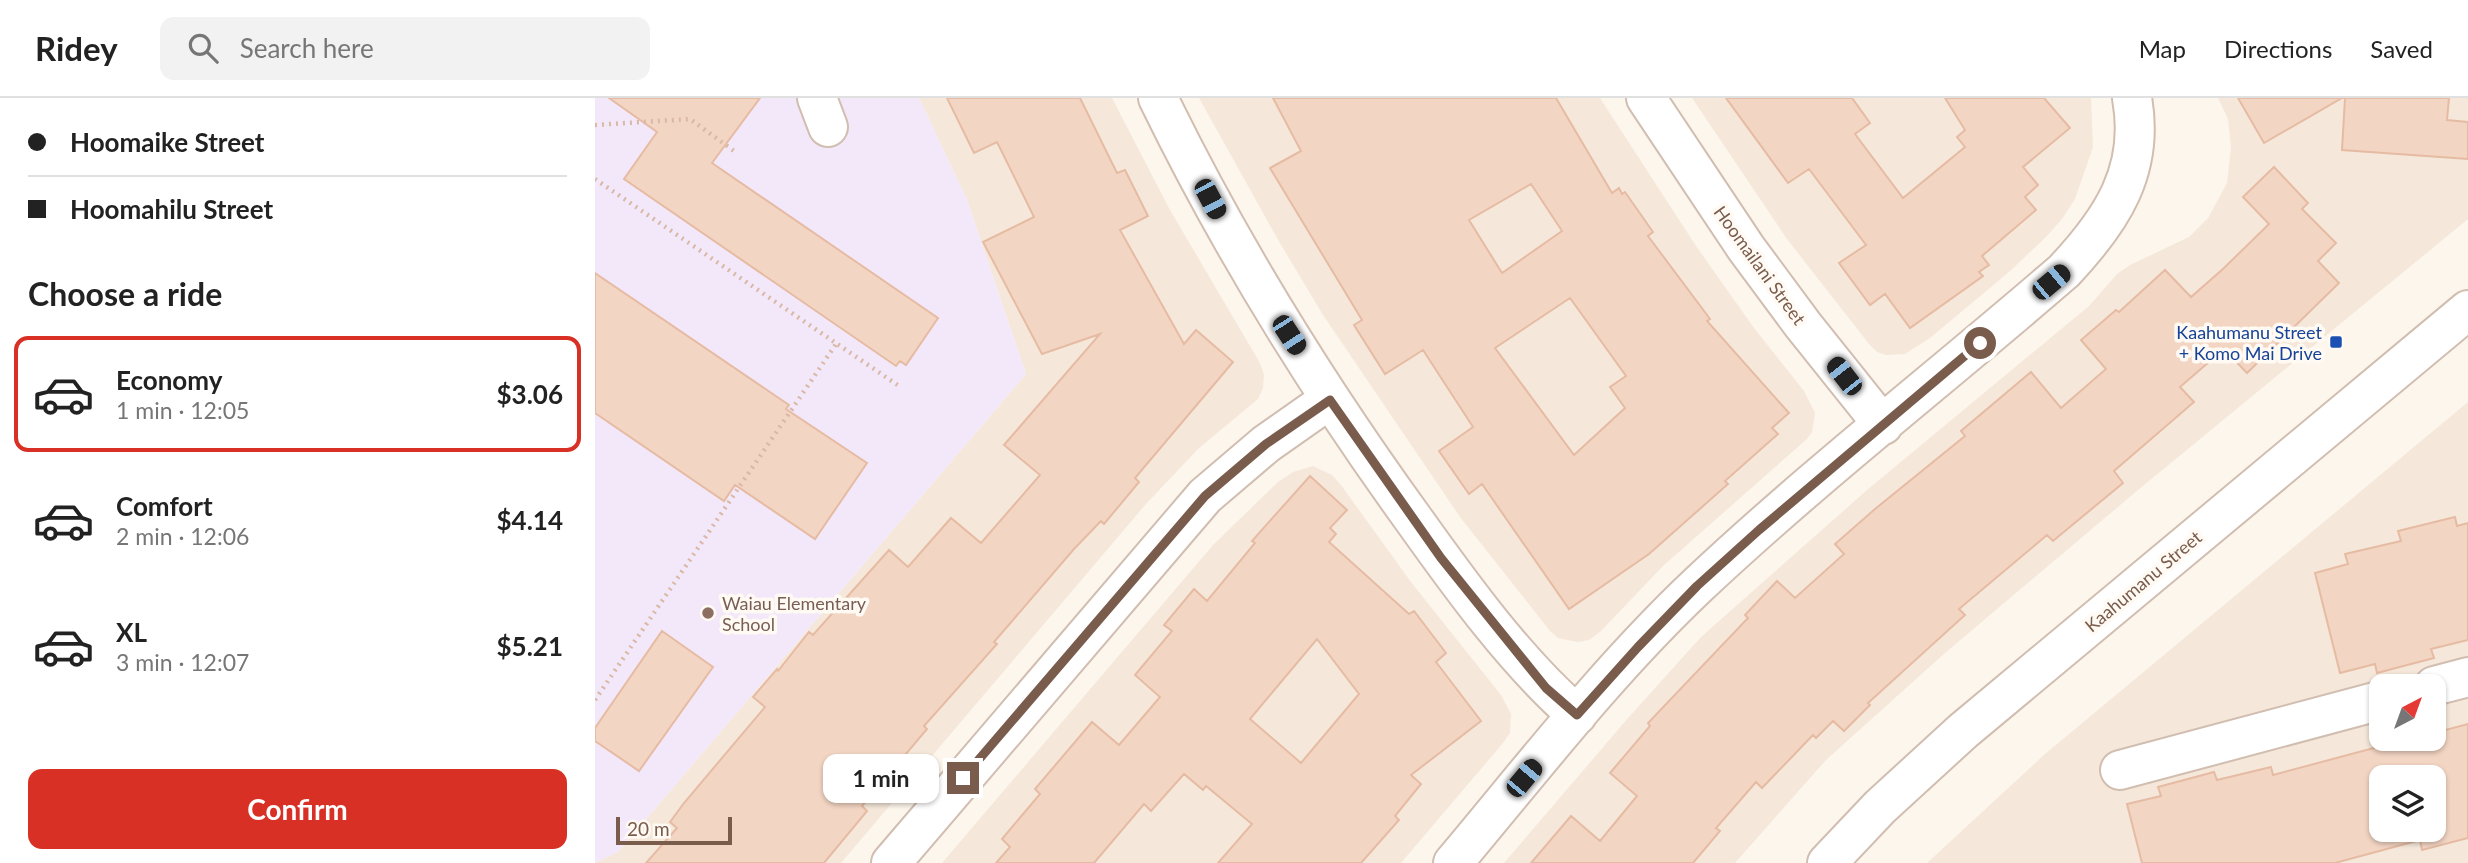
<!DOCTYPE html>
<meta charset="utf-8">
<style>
body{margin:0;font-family:Lato,sans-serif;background:#f2f2f2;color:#222;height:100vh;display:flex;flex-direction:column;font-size:26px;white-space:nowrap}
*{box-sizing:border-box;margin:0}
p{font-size:23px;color:#767676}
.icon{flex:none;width:38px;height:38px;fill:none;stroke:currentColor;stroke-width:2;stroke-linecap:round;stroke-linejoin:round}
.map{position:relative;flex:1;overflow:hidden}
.drawer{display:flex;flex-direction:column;background:#fff;width:595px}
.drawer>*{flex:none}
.guide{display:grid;align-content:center;height:154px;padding:0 28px;background:#fff}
.needle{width:46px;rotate:41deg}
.buttons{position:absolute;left:1774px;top:576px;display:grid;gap:14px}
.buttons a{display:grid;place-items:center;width:77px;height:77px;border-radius:14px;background:#fff;box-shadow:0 2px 5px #0004;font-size:35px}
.scale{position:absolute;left:21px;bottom:18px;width:116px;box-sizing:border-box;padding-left:7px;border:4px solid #7a5c4d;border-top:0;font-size:19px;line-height:24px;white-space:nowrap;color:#7a5c4d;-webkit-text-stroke:5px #fffaf3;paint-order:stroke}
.end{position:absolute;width:32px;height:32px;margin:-16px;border:9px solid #7a5c4d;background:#fff;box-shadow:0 0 0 4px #fff}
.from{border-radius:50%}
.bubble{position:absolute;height:49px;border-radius:14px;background:#fff;box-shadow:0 2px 5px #0004;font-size:23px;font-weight:700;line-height:49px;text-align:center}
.car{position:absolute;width:21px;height:42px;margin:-21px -10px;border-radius:9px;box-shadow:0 0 5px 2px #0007;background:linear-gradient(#222 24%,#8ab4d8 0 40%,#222 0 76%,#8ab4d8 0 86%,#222 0)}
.guide b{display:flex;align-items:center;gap:24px;height:66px;font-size:26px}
.guide b+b{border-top:2px solid #e0e0e0}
.guide i{width:18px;height:18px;background:#222}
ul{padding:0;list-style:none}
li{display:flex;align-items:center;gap:21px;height:116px;margin:0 14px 10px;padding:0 14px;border:4px solid transparent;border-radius:14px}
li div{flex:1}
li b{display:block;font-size:26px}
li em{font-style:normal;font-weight:700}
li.selected{border-color:#d93025}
li>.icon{width:63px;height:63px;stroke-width:1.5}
h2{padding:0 28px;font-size:32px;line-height:84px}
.button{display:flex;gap:14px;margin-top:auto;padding:14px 28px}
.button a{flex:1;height:80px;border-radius:14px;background:#d93025;color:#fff;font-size:28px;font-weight:700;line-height:80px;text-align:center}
header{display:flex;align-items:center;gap:42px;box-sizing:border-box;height:98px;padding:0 35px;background:#fff;border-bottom:2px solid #e0e0e0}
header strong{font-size:33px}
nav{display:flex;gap:38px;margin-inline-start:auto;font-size:24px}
.search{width:490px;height:63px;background:#f2f2f2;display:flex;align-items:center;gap:18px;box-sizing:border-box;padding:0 24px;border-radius:14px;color:#767676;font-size:26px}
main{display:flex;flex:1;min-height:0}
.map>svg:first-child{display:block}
.residential{fill:#f5e8da;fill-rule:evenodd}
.education{fill:#f3e8fa}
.building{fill:#f3d5c3;stroke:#e6bba3;stroke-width:2;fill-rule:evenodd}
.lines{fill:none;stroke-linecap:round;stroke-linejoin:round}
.minor-casing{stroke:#d1beb0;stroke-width:42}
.path{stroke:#d9b8a5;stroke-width:4.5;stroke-dasharray:2 5;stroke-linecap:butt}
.minor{stroke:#fff;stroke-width:38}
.route{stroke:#7a5c4d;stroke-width:9}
.transit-dot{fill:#1a4fb4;stroke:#fffaf3;stroke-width:2.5}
.education-dot{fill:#8d6e63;stroke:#fffaf3;stroke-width:2.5}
.labels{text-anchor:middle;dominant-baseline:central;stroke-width:7;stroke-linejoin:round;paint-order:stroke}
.street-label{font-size:18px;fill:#7a5c4d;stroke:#fffaf3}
.transit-label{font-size:18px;fill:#164399;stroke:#fffaf3;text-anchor:end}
.education-label{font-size:18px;fill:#785e54;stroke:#fffaf3;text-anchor:start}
</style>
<header>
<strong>Ridey</strong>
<div class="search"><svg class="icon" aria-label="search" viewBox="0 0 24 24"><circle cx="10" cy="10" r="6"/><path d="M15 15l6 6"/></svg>Search here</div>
<nav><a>Map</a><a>Directions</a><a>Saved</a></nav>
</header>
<main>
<section class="drawer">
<div class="guide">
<b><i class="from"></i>Hoomaike Street</b>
<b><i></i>Hoomahilu Street</b>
</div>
<h2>Choose a ride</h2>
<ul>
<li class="selected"><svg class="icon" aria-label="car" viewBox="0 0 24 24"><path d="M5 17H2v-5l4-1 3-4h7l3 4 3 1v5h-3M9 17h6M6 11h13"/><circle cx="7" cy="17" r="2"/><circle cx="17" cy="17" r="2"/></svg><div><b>Economy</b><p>1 min · 12:05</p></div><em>$3.06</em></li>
<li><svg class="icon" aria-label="car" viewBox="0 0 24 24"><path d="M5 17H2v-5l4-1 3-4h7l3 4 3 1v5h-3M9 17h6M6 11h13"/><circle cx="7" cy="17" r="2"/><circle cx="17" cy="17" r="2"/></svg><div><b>Comfort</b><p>2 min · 12:06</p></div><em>$4.14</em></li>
<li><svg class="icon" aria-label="car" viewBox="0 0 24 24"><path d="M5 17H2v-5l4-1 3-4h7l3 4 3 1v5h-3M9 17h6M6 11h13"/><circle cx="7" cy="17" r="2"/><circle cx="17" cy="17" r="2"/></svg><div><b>XL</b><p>3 min · 12:07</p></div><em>$5.21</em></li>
</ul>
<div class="button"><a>Confirm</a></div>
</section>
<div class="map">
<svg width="1873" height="765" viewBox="0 0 1873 765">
<rect width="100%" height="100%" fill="#fdf6ec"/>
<path class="residential" d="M324,0H517L575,112L665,265L669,277L668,290L663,301L603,351L551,406L246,765H0L23,754L431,276L372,102Z
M604,0H1005L1101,148L1159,230L1209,293L1220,315L1217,334L1212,341L1068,468L1005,534L994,542L983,544L963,540L955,533L865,419L728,217L682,140Z
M1097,0H1496L1498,49L1480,101L1467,121L1451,139L1414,174L1335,240L1310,256L1291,257L1282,254L1274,246L1192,141Z
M1623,0H1873V121L1543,392L1350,555L1231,662L1140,765H909L1033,620L1106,539L1272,392L1494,208L1522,176L1535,167L1594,139L1613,120L1632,85L1636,50L1633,21Z
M1873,304V765H1332L1450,656ZM1787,588H1839V640H1787ZM1787,679H1839V732H1787Z
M718,368L737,377L746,387L816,484L906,597L916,616L915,635L908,645L806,765H347L618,447L683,384L698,374Z"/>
<path class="education" d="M0,0H324L372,102L431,276L23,754L0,765Z"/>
<path class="building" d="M14,0H165L117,65L343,220L311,267L305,263L301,268L29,81L62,34Z
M352,0H485L522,75L530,72L553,118L525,132L589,246L601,232L638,264L540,380L544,384L509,426L506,423L479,451L399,544L402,546L329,628L332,631L267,708L272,713L229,765H51L82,730L75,724L89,705L170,609L158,599L182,571L183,573L214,534L218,537L294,452L313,469L356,420L386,445L445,377L409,347L505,236L447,256L388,144L439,119L402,44L379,55Z
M678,0H961L1017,95L1024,90L1027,96L1030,94L1058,134L1053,138L1115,221L1112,223L1194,315L1177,330L1183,336L1130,383L1133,386L1054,456L974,511L887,386L874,396L844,353L878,329L828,252L790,276L759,227L767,222L675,70L706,53ZM936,86L967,133L907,175L874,122ZM975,200L1031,278L1015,289L1030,310L979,357L900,250Z
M1131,0H1257L1275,25L1260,36L1308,100L1370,49L1362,39L1370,32L1350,0H1449L1475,30L1428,69L1443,87L1430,99L1441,112L1387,158L1394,167L1384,174L1388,178L1315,230L1290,196L1275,207L1244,165L1271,147L1214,71L1193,85Z
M1643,0H1747L1669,45Z
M1750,0H1854L1852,22L1873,24V61L1747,52Z
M1679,69L1713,105L1707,111L1741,145L1723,163L1744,185L1652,275L1629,251L1585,289L1599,304L1519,373L1528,385L1458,443L1452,437L1364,511L1370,517L1273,605L1275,607L1249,633L1238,623L1221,640L1218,637L1167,690L1161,684L1121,730L1125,733L1098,765H936L976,718L1005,743L1042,698L1015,675L1055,628L1053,625L1153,520L1150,517L1182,483L1200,500L1249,456L1240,446L1280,411L1370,338L1366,333L1436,274L1466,310L1511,271L1486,242L1521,212L1524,214L1570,172L1596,199L1629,170L1674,126L1648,99Z
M0,175L194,307L191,311L272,365L220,441L140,387L129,403L0,315Z
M715,378L752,412L735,430L741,436L734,444L814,516L819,513L851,555L841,564L886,623L816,677L826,686L800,718L804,722L766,765H623L657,726L611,688L608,692L589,676L556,713L549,706L499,765H401L415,749L407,741L445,696L440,691L497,624L524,647L565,599L540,577L577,533L569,527L599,491L612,503L660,445L657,443ZM722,541L764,596L706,665L655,621Z
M1860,419L1862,428L1873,425V542L1836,551L1839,560L1782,575L1780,566L1745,575L1720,475L1753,466L1750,456L1806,443L1803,433Z
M67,533L118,569L44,673L0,643V630Z
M1873,626V740L1827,752L1825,742L1740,765H1547L1532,706L1566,698L1563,689L1619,674L1622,682L1676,669L1678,677L1816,640H1839V635ZM1787,679H1839V732H1787Z"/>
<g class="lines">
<defs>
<path id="minor" d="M222,0L233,29
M563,0C635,148 722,288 819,422C866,488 921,564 982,617
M1051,0L1151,150L1208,227L1288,327
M1839,588L1873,579
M1525,672L1787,602
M296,765L610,398L671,346L735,301
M858,765C937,671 1013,572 1103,487C1220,377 1348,278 1469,173C1517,122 1550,72 1537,0
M1232,765L1285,709L1368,633L1873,212"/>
</defs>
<use href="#minor" class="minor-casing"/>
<path class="path" d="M0,27L95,21L139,53
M0,81L304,288
M0,602L241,246"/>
<use href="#minor" class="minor"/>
</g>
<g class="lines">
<path class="route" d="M368,680L610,398L671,346L735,302L846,460L951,590L982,617L1043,549L1102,488L1164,432L1385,245"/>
</g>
<rect class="transit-dot" x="1734" y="237" width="14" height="14" rx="3.5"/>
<circle class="education-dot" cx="113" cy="515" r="7"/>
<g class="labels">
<g class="street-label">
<text transform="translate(1165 167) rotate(54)">Hoomailani Street</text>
<text transform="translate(1548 483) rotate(-40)">Kaahumanu Street</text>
</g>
<g class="transit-label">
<text x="1727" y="234">Kaahumanu Street<tspan x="1727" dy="21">+ Komo Mai Drive</tspan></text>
</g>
<g class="education-label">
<text x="127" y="505">Waiau Elementary<tspan x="127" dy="21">School</tspan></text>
</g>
</g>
</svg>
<div class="buttons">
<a><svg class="needle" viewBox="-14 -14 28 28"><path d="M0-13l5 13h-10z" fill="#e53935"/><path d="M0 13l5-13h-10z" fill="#767676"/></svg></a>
<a><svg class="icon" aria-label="layers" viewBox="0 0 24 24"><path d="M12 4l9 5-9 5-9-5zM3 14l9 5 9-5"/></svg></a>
</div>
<div class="scale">20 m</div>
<i class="end from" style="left:1385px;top:245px"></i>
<i class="end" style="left:368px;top:680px"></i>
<div class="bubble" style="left:228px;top:656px;width:116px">1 min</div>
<i class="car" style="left:615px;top:101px;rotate:152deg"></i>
<i class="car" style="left:1456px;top:184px;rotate:50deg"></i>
<i class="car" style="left:694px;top:237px;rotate:147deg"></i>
<i class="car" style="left:1249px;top:278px;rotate:322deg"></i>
<i class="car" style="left:929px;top:680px;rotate:40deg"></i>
</div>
</main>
